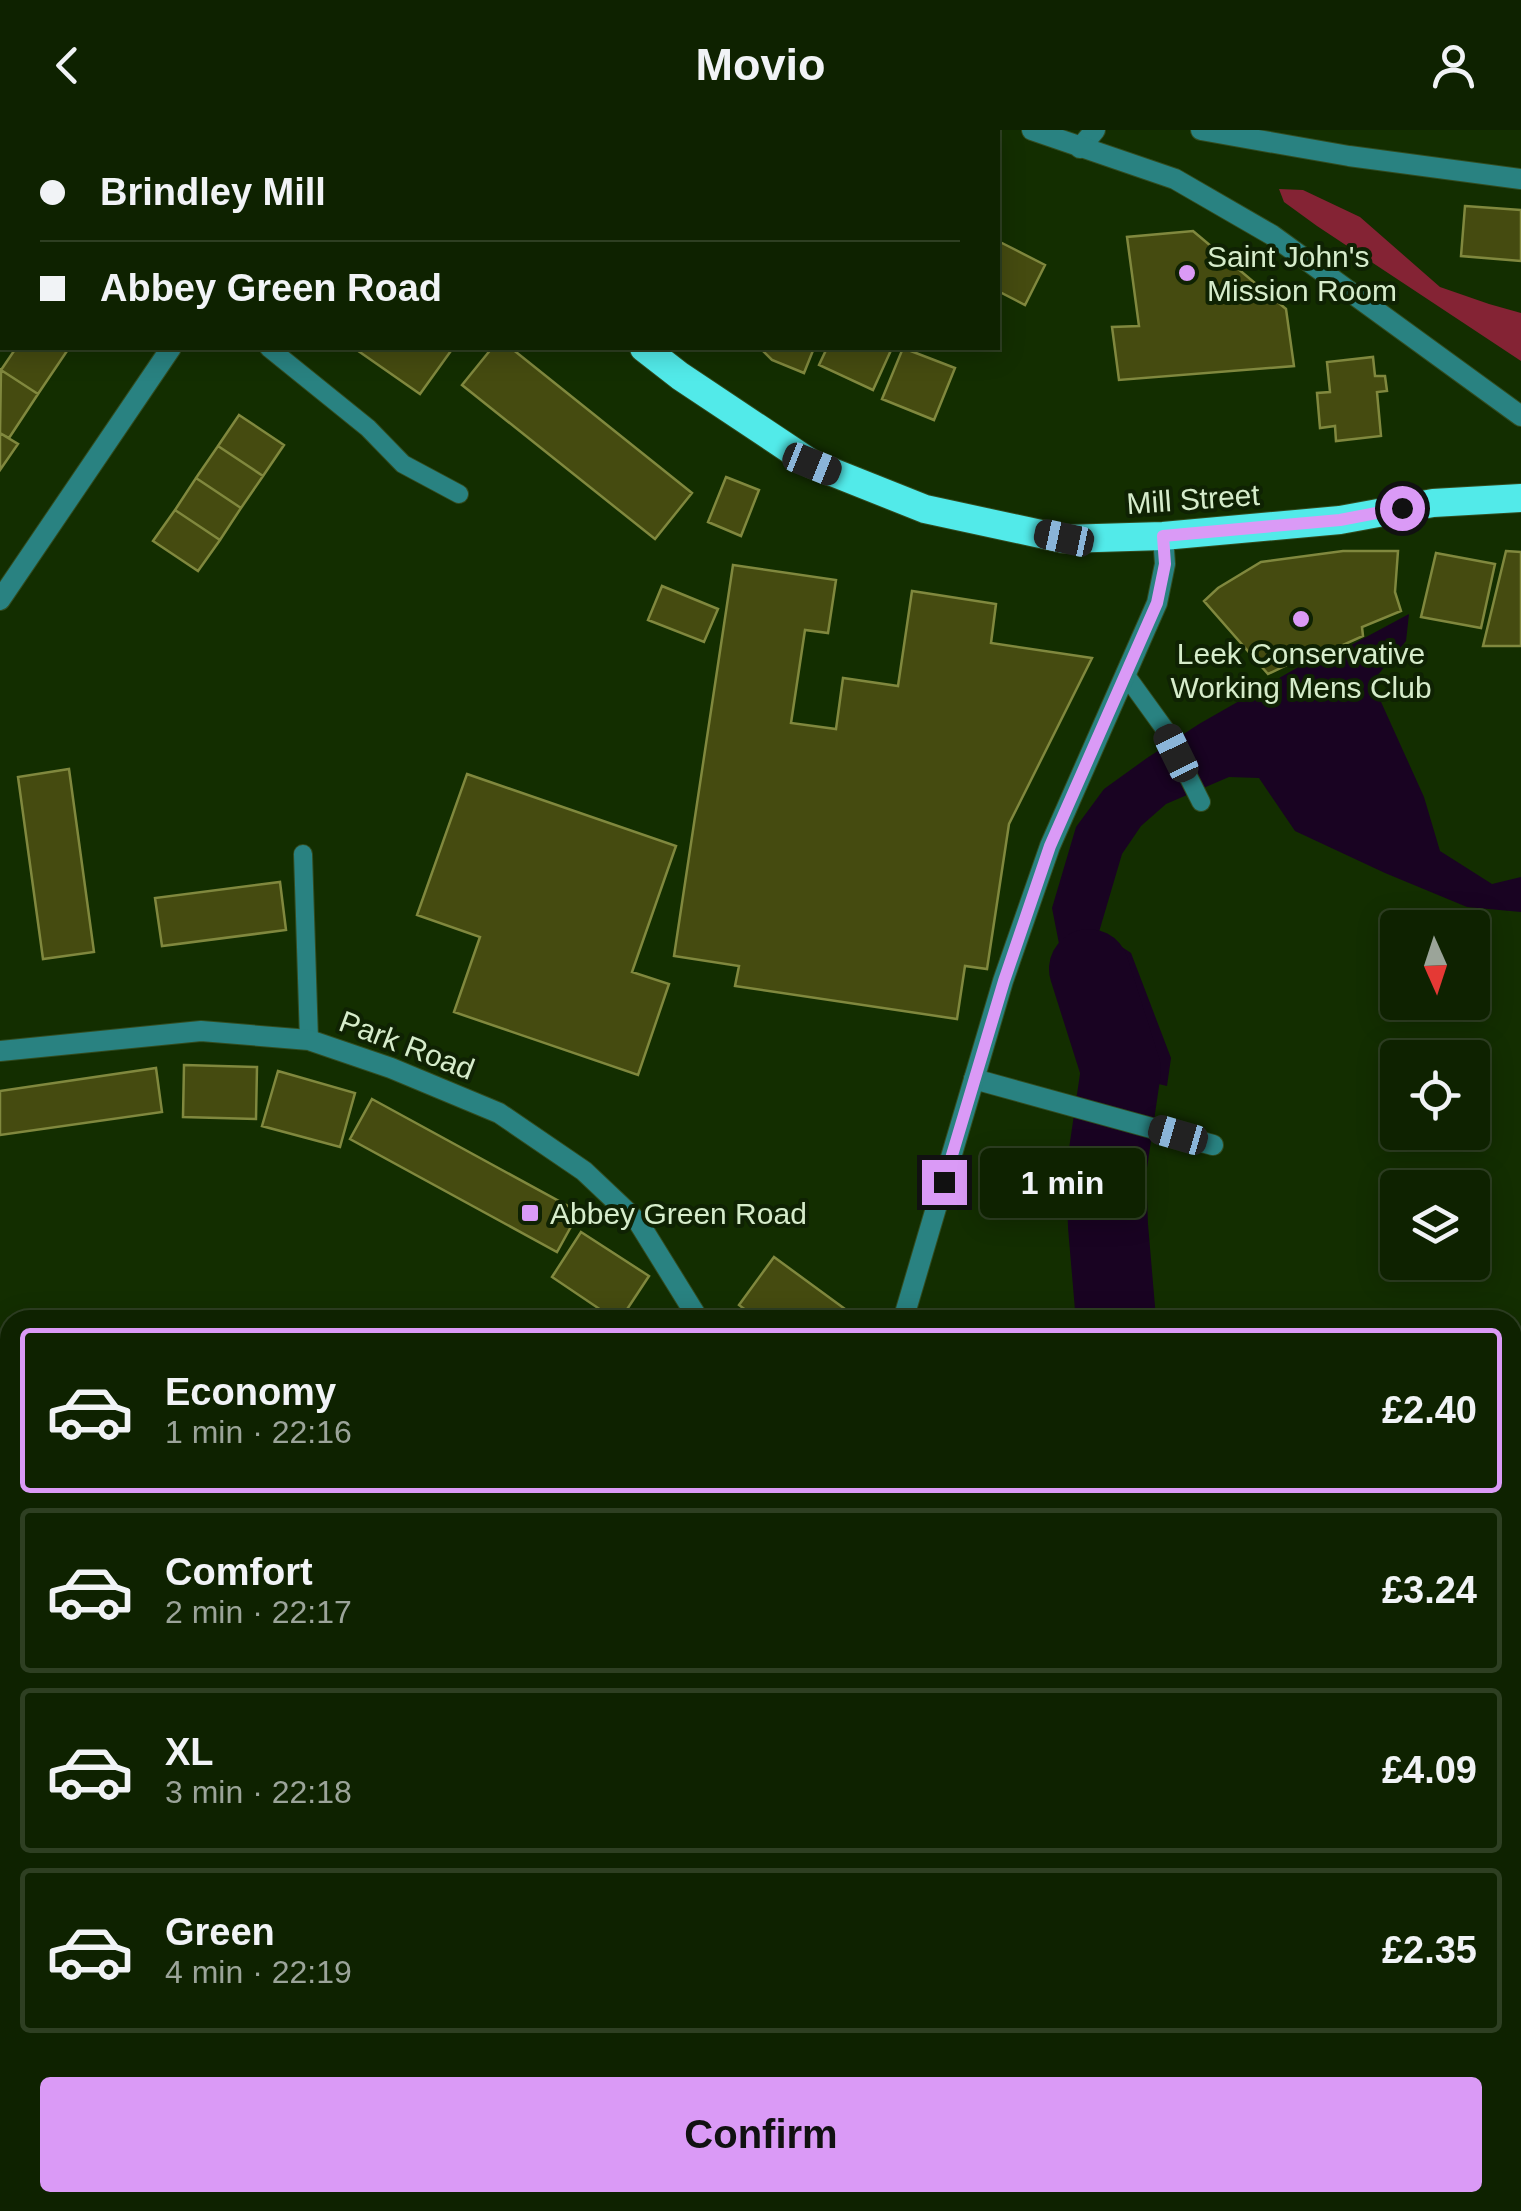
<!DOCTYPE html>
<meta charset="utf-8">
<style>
body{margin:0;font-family:Arial,sans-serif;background:#1c2f0f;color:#f1f3f6;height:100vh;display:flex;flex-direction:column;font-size:38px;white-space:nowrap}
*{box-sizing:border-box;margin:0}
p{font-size:32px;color:#9ba499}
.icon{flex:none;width:55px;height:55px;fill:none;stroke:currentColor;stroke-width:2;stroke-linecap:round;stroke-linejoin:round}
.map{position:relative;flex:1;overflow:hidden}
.panel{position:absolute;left:0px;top:1180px;width:1522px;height:902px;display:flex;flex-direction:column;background:#0e2200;border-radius:30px 30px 0 0;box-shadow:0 5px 25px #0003,0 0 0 2px #2e3f22}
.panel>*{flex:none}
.guide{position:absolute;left:0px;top:0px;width:1000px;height:220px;box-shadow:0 5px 25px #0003,0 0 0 2px #2e3f22;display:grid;align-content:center;height:220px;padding:0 40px;background:#0e2200}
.needle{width:65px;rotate:177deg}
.tools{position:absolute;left:1380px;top:780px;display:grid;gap:20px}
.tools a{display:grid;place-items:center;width:110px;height:110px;border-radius:10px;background:#0e2200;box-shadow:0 5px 25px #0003,0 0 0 2px #2e3f22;font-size:50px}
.end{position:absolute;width:45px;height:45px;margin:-22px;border:12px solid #da9af6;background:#111;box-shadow:0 0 0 5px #111}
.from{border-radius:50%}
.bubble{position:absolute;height:70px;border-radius:10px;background:#0e2200;box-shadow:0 5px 25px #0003,0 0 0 2px #2e3f22;font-size:32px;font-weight:600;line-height:70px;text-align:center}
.car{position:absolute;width:30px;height:60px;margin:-30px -15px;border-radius:12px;box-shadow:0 0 8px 2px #0007;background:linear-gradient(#222 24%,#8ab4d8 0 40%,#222 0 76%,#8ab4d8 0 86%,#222 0)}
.guide b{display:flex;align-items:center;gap:35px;height:95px;font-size:38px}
.guide b+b{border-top:2px solid #2e3f22}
.guide i{width:25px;height:25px;background:#f1f3f6}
ul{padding:18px 0 0;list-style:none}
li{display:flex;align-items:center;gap:30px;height:165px;margin:0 20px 15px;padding:0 20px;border:5px solid #2e3f22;border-radius:10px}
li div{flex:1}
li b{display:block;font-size:38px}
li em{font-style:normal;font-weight:600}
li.active{border-color:#da9af6}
li>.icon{width:90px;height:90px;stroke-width:1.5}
.cta{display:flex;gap:20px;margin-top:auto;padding:20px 40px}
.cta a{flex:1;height:115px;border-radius:10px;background:#da9af6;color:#111;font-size:40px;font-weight:600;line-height:115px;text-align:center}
header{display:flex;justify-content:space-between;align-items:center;height:130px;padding:0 40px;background:#0e2200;font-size:45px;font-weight:600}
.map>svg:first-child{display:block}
.green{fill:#842334}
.water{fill:#190322}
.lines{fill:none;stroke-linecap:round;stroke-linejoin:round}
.river{stroke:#190322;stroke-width:80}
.building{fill:#454b10;stroke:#80883e;stroke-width:2.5}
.service-casing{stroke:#324c20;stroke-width:20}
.minor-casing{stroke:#324c20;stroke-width:22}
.tertiary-casing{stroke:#324c20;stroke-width:22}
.trunk-casing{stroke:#324c20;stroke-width:30}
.service{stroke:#298281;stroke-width:18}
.minor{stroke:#298281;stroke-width:20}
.tertiary{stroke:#298281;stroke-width:20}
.trunk{stroke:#52eae9;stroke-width:28}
.route{stroke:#da9af6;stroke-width:12}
.poi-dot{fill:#da9af6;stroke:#0f2203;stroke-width:4}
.labels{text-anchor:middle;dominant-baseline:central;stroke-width:8;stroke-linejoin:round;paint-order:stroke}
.poi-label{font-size:30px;fill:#d6eccb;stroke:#0f2203;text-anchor:start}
.street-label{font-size:30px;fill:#d6eccb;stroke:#0f2203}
</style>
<header><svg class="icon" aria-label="back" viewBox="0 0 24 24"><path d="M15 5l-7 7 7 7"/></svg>Movio<svg class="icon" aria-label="person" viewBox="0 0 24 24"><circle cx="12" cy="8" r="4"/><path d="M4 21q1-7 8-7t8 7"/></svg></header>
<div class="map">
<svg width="1521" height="2081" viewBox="0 0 1521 2081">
<rect width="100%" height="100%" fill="#132e00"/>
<path class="green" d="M1279,59L1303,60L1360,87L1440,157L1489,174L1521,183V231L1317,96L1284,72Z
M709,2073L1114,2072L1123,2081H702Z"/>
<path class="water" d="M1409,484L1406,511L1372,552L1424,667L1440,721L1492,754L1521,747V782L1467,777L1385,743L1295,701L1259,648L1229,647L1166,674L1141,696L1122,724L1099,802L1131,823L1171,928L1167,956L1083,936L1052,778L1076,697L1104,659L1147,628L1199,594L1309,531L1312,536Z
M476,2073V2072L559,2073L553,2081H469Z"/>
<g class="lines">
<path class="river" d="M1089,839L1121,940L1106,1042L1108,1096L1116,1190"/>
</g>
<path class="building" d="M164,0H244L247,2H162Z
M1465,76L1521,80V131L1461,126Z
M1193,101L1286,179L1294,236L1119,250L1112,197L1139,196L1127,107Z
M998,111L1045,135L1025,175L998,161Z
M16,218H69L38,264L1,240Z
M354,218H453L420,264Z
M492,218H511L692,363L655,409L462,255Z
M760,218H814L804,243L772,230Z
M827,218H892L873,260L819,235Z
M903,218L955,238L934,290L882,269Z
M1373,227L1375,246H1385L1387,261L1377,262L1381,306L1336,311L1335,296L1320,298L1317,263L1330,262L1327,232Z
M1,240L38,264L9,308L0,303Z
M239,285L284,315L263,346L218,316Z
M0,303L18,314L0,340Z
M218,316L263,346L241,378L196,348Z
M726,347L759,360L741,406L708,392Z
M196,348L241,378L220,410L175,380Z
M175,380L220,410L198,441L153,411Z
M1343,421H1398L1395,462L1401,481L1362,497L1363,506L1321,525L1314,522L1268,544L1204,471L1218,458L1261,432Z
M1506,421L1521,422V516H1483Z
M1436,423L1495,434L1481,498L1421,487Z
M733,435L836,450L828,503L805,500L791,593L836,599L843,548L898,556L912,461L996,474L991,513L1092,528L1009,694L987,839L965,836L957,889L735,856L739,836L674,826Z
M662,456L718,479L704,512L648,490Z
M69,639L94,822L43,829L18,647Z
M467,644L676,716L632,842L669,854L638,945L454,882L480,807L417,785Z
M280,752L286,800L162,816L155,768Z
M184,935L257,937L256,989L183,987Z
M156,938L162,982L0,1005V961Z
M278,941L355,963L340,1017L262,996Z
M372,969L579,1082L557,1122L350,1009Z
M581,1102L649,1146L620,1190H598L604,1182L552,1147Z
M774,1127L860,1190H759L739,1175Z"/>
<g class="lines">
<defs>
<path id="service" d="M269,218L368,298L403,334L459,364
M1125,544L1164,598L1201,672
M303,724L309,910
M1512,1373L1521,1368
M1512,1522L1521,1530"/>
<path id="minor" d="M1201,0L1349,26L1521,49
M332,2L334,0
M0,13L2,15
M1080,18L1095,0
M0,470L171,218
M0,921L201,901L309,910L391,938L499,983L584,1041L639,1093L699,1190
M974,949L1213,1015"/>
<path id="tertiary" d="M1032,0L1175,49L1272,105L1521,286
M903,1190L1003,851L1050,716L1157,473L1165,434L1163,406
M397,2081L403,2072"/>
<path id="trunk" d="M372,0L375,2
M644,218L680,246L812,334L925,379L1064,409L1163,406L1340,390L1433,373L1521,368"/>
</defs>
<use href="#service" class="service-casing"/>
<use href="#minor" class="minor-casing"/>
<use href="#tertiary" class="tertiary-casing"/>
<use href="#trunk" class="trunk-casing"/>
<use href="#service" class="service"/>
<use href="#minor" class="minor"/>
<use href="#tertiary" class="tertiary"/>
<use href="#trunk" class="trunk"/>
</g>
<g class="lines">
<path class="route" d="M944,1052L1004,851L1050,716L1157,473L1165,434L1163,406L1340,390L1402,378"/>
</g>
<g class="poi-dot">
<circle cx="1187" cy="143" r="10"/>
<circle cx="1301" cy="489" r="10"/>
<rect x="520" y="1073" width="20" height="20" rx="5"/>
</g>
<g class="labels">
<g class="poi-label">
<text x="1207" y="126">Saint John's<tspan x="1207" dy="34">Mission Room</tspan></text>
<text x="1301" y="523" text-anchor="middle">Leek Conservative<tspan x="1301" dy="34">Working Mens Club</tspan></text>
<text x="550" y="1083">Abbey Green Road</text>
</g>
<g class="street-label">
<text transform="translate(1193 369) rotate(-4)">Mill Street</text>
<text transform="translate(407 915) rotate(21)">Park Road</text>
</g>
</g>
</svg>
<div class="tools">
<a><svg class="needle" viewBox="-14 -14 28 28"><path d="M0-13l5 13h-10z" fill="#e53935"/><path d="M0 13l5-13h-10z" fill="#9ba499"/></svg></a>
<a><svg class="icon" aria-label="locate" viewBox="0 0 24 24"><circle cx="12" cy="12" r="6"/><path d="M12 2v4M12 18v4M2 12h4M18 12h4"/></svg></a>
<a><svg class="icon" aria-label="layers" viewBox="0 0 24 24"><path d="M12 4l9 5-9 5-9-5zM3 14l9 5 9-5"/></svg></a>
</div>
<i class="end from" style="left:1402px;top:378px"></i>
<i class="end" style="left:944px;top:1052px"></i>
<div class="bubble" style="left:980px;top:1018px;width:165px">1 min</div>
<i class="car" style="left:812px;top:334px;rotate:112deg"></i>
<i class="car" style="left:1064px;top:408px;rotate:282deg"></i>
<i class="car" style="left:1176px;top:623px;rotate:334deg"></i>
<i class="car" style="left:1178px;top:1005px;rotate:286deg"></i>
<div class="guide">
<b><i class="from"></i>Brindley Mill</b>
<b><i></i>Abbey Green Road</b>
</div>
<section class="panel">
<ul>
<li class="active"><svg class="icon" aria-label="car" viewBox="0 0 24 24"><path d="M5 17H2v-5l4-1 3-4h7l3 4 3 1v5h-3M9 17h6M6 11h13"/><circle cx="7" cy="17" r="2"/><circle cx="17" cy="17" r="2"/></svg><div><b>Economy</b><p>1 min · 22:16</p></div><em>£2.40</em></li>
<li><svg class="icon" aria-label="car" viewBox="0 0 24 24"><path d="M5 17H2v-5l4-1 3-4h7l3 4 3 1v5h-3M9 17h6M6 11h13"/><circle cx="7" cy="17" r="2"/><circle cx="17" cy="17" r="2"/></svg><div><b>Comfort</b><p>2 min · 22:17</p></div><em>£3.24</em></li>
<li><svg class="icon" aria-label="car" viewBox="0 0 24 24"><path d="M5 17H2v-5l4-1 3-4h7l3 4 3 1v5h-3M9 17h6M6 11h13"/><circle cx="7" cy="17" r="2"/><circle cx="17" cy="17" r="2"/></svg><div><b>XL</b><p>3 min · 22:18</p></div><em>£4.09</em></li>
<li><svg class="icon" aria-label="car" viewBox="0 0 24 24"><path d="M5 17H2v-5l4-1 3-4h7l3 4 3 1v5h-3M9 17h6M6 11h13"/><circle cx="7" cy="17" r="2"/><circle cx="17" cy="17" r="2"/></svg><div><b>Green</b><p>4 min · 22:19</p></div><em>£2.35</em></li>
</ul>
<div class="cta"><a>Confirm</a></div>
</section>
</div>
